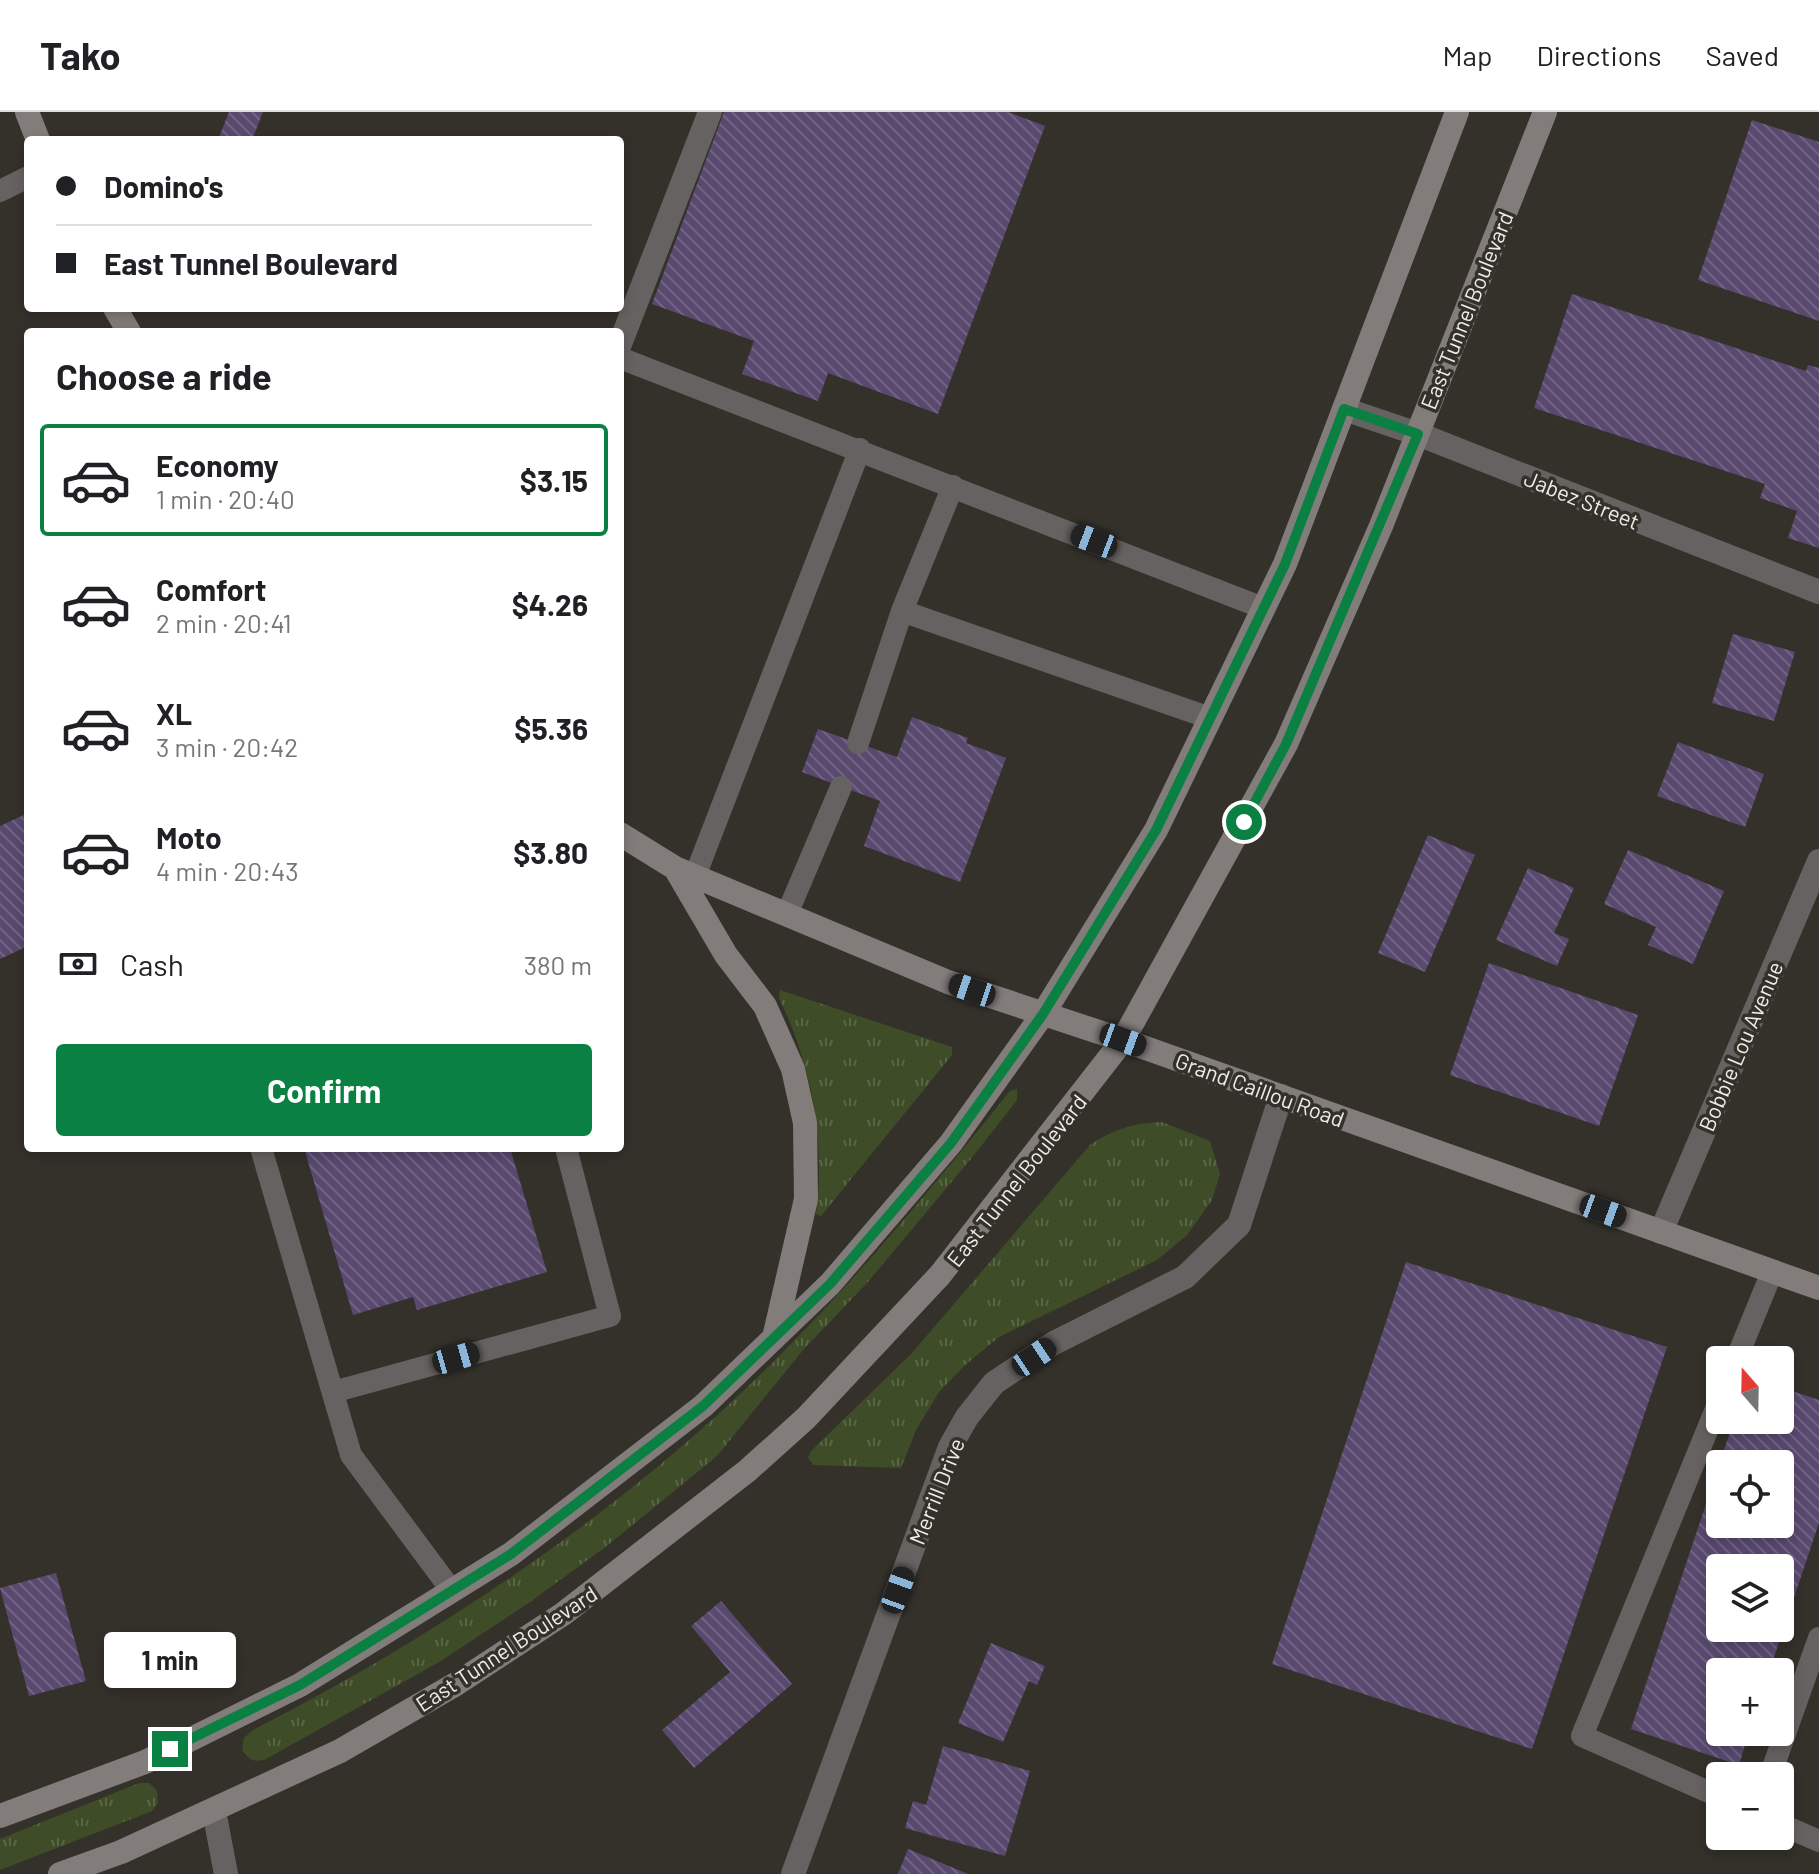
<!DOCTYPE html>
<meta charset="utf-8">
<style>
body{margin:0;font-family:Barlow,sans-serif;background:#f6f6f6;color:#202124;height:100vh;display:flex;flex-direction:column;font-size:30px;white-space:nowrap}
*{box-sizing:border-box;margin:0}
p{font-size:26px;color:#757577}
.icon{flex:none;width:44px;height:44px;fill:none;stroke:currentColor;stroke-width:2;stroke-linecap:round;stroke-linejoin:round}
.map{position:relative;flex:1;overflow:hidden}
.side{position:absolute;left:24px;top:216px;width:600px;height:824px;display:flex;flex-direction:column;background:#fff;border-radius:8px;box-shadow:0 4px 12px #0003}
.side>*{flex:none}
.top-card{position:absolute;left:24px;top:24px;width:600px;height:176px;border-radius:8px;box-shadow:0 4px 12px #0003;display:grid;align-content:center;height:176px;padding:0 32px;background:#fff}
.needle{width:52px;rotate:340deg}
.tools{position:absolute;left:1706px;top:1234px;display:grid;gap:16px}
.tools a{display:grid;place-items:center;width:88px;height:88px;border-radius:8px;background:#fff;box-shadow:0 4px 12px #0003;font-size:40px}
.end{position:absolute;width:36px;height:36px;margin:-18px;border:10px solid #0b8043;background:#fff;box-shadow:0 0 0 4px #fff}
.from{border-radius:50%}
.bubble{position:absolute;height:56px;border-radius:8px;background:#fff;box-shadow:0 4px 12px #0003;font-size:26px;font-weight:700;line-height:56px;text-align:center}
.car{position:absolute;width:24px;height:48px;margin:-24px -12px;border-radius:10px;box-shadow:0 0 6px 2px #0007;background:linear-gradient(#222 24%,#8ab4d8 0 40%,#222 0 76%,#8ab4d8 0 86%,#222 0)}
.top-card b{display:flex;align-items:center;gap:28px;height:76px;font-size:30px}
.top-card b+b{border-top:2px solid #e0e0e0}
.top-card i{width:20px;height:20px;background:#202124}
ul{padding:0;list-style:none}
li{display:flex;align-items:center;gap:24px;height:112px;margin:0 16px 12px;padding:0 16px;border:4px solid transparent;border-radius:8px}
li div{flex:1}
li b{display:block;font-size:30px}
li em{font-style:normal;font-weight:700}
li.selected{border-color:#0b8043}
li>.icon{width:72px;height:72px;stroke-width:1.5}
h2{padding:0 32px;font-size:36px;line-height:96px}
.pay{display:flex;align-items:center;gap:20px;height:88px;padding:0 32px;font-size:30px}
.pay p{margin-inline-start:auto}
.cta{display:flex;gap:16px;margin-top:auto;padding:16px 32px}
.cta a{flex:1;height:92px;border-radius:8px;background:#0b8043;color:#fff;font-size:32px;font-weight:700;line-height:92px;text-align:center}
header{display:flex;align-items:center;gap:48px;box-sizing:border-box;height:112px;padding:0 40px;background:#fff;border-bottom:2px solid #e0e0e0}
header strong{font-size:38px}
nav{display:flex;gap:44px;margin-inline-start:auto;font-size:28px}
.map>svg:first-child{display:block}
.grass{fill:url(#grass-tufts)}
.building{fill:url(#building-back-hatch);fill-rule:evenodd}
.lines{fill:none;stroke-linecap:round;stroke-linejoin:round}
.lane{stroke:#666261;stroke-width:22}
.street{stroke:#666261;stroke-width:24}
.secondary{stroke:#827d7b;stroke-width:24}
.route{stroke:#0b8043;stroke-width:10}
.labels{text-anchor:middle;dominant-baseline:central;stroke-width:7;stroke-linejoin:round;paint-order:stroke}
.street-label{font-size:22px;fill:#eeece8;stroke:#34312b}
</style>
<header>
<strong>Tako</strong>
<nav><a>Map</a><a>Directions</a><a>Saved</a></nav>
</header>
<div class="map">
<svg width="1819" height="1762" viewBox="0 0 1819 1762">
<defs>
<pattern id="grass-tufts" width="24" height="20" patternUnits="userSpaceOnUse" patternTransform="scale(2)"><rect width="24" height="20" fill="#3e4d27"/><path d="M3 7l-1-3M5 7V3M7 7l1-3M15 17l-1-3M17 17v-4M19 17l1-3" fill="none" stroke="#5a6746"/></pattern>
<pattern id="building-back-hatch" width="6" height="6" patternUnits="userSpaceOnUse" patternTransform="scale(2)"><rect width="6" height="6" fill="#59496f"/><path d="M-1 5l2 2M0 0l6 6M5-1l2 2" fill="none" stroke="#716384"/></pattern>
</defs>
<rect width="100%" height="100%" fill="#34312b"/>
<path class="grass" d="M780,878L952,935V943L821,1104L816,1102C826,1028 811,952 779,886Z
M1017,977V988L974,1043L867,1171L803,1238L717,1344L608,1433L530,1490L441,1549L264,1648C253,1650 249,1647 242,1638L244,1626L253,1618C445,1520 637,1390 788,1235C868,1154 939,1067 1010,979Z
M1162,1010L1210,1029L1220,1062L1212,1088L1187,1123L1157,1148L999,1225L964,1254L939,1280L916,1318L901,1356L813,1353L808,1346L811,1339L912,1241L1090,1033C1114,1017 1134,1011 1162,1010Z
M139,1671H149L157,1679L158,1691L152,1699L0,1758V1727Z"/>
<path class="building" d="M229,0H263L252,28H218Z
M724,0H1008L1045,14L938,302L828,261L818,289L742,262L754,229L652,192Z
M1752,8L1819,30V209L1698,168Z
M1572,182L1806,259L1808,253L1819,256V436L1788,426L1797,399L1760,386L1765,372L1534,296Z
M1733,522L1795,540L1774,609L1712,591Z
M912,605L968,626L966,631L1006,646L960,770L864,734L880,689L802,660L818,617L897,645Z
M1678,630L1764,662L1745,715L1657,684Z
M28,701V834L0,847V714Z
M1428,723L1475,743L1425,860L1378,841Z
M1628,738L1724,779L1693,852L1648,833L1656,815L1604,792Z
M1528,756L1574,776L1554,821L1569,827L1557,854L1496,828Z
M1489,851L1638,903L1599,1014L1450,963Z
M304,1036H510L547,1160L417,1198L413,1185L353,1203Z
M1406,1150L1667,1235L1532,1637L1272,1552Z
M1780,1275L1819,1288V1411L1769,1560H1720V1620H1749L1739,1653L1631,1617L1734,1308H1780ZM1720,1352H1780V1412H1720ZM1720,1456H1780V1516H1720Z
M56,1461L86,1569L29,1584L0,1476Z
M721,1489L792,1572L694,1656L662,1618L730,1560L691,1514Z
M991,1531L1045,1554L1037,1573L1029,1569L1003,1630L958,1611Z
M943,1634L1030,1659L1005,1744L905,1716L913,1689L926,1693Z
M908,1737L968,1762H898Z"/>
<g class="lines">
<path class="lane" d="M0,79L28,65
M620,246L1263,496
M902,499L1210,606
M858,631L902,499L953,374
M695,764L860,337
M787,802L841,675
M261,1036L351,1343L452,1479
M1736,1248L1772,1160
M333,1280L610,1204L566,1036
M1720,1287L1582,1624L1720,1685
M1770,1664L1819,1526
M1780,1712L1819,1729"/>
<path class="street" d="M620,232L710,0
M1344,297L1418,322L1819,480
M1661,1120L1819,749
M214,1699L226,1762
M793,1762L950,1335L967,1305L994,1271L1054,1231L1185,1165L1239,1113L1281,984"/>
<path class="secondary" d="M27,0L38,28
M115,196L129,220
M620,722L675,756L948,870L1123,928L1819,1176
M675,756L726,843L765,894L793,957L805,1011L806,1087L774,1226
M0,1704L145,1650L300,1573L511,1442L703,1294L830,1172L951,1031L1043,902L1156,718L1285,452L1457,0
M60,1762L121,1740L340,1639L456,1572L563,1502L747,1359L806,1306L940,1163L1123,928L1286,632L1381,414L1545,0"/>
</g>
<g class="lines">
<path class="route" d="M170,1637L300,1573L511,1442L703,1294L830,1172L951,1031L1043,902L1156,718L1285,452L1344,297L1418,322L1286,632L1244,710"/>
</g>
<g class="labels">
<g class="street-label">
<text transform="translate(1466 198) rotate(-68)">East Tunnel Boulevard</text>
<text transform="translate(1582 387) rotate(22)">Jabez Street</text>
<text transform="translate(1740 934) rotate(-67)">Bobbie Lou Avenue</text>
<text transform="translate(1260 977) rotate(20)">Grand Caillou Road</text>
<text transform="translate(1016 1068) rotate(-52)">East Tunnel Boulevard</text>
<text transform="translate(936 1379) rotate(-68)">Merrill Drive</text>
<text transform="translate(506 1536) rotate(-33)">East Tunnel Boulevard</text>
</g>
</g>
</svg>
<div class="tools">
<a><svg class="needle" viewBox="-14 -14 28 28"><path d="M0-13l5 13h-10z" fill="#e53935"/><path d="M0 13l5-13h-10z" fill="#757577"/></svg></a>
<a><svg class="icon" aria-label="locate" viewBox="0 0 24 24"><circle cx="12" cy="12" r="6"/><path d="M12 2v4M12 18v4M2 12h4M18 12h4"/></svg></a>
<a><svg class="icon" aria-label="layers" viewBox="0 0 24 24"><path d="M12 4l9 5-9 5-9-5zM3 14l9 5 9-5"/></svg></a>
<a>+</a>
<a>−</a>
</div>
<i class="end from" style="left:1244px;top:710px"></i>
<i class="end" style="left:170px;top:1637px"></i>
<div class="bubble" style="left:104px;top:1520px;width:132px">1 min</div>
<i class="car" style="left:1094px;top:429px;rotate:291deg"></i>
<i class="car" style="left:972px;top:878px;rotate:289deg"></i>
<i class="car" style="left:1123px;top:928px;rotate:110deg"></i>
<i class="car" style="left:1603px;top:1099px;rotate:110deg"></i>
<i class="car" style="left:1034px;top:1245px;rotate:56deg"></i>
<i class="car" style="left:456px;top:1246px;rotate:74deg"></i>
<i class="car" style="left:898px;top:1478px;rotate:20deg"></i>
<div class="top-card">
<b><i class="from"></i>Domino's</b>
<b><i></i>East Tunnel Boulevard</b>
</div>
<section class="side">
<h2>Choose a ride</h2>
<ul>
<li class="selected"><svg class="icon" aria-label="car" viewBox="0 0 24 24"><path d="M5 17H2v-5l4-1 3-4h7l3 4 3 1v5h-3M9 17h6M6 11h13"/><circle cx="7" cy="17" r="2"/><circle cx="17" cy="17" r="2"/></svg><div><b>Economy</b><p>1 min · 20:40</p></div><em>$3.15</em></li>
<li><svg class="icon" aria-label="car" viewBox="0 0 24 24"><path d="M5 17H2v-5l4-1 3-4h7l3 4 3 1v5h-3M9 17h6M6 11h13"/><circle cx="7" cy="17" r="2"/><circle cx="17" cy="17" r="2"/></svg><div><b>Comfort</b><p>2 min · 20:41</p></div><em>$4.26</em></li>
<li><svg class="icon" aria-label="car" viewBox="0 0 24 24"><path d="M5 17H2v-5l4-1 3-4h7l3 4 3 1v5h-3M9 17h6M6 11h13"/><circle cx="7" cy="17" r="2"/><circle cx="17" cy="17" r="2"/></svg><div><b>XL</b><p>3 min · 20:42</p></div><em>$5.36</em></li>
<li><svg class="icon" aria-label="car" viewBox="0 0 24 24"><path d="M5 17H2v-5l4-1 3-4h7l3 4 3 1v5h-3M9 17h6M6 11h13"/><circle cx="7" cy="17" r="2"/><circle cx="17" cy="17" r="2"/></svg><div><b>Moto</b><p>4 min · 20:43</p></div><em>$3.80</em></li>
</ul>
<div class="pay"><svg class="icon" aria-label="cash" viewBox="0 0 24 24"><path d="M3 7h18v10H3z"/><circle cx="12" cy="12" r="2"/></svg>Cash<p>380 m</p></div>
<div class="cta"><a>Confirm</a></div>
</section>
</div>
